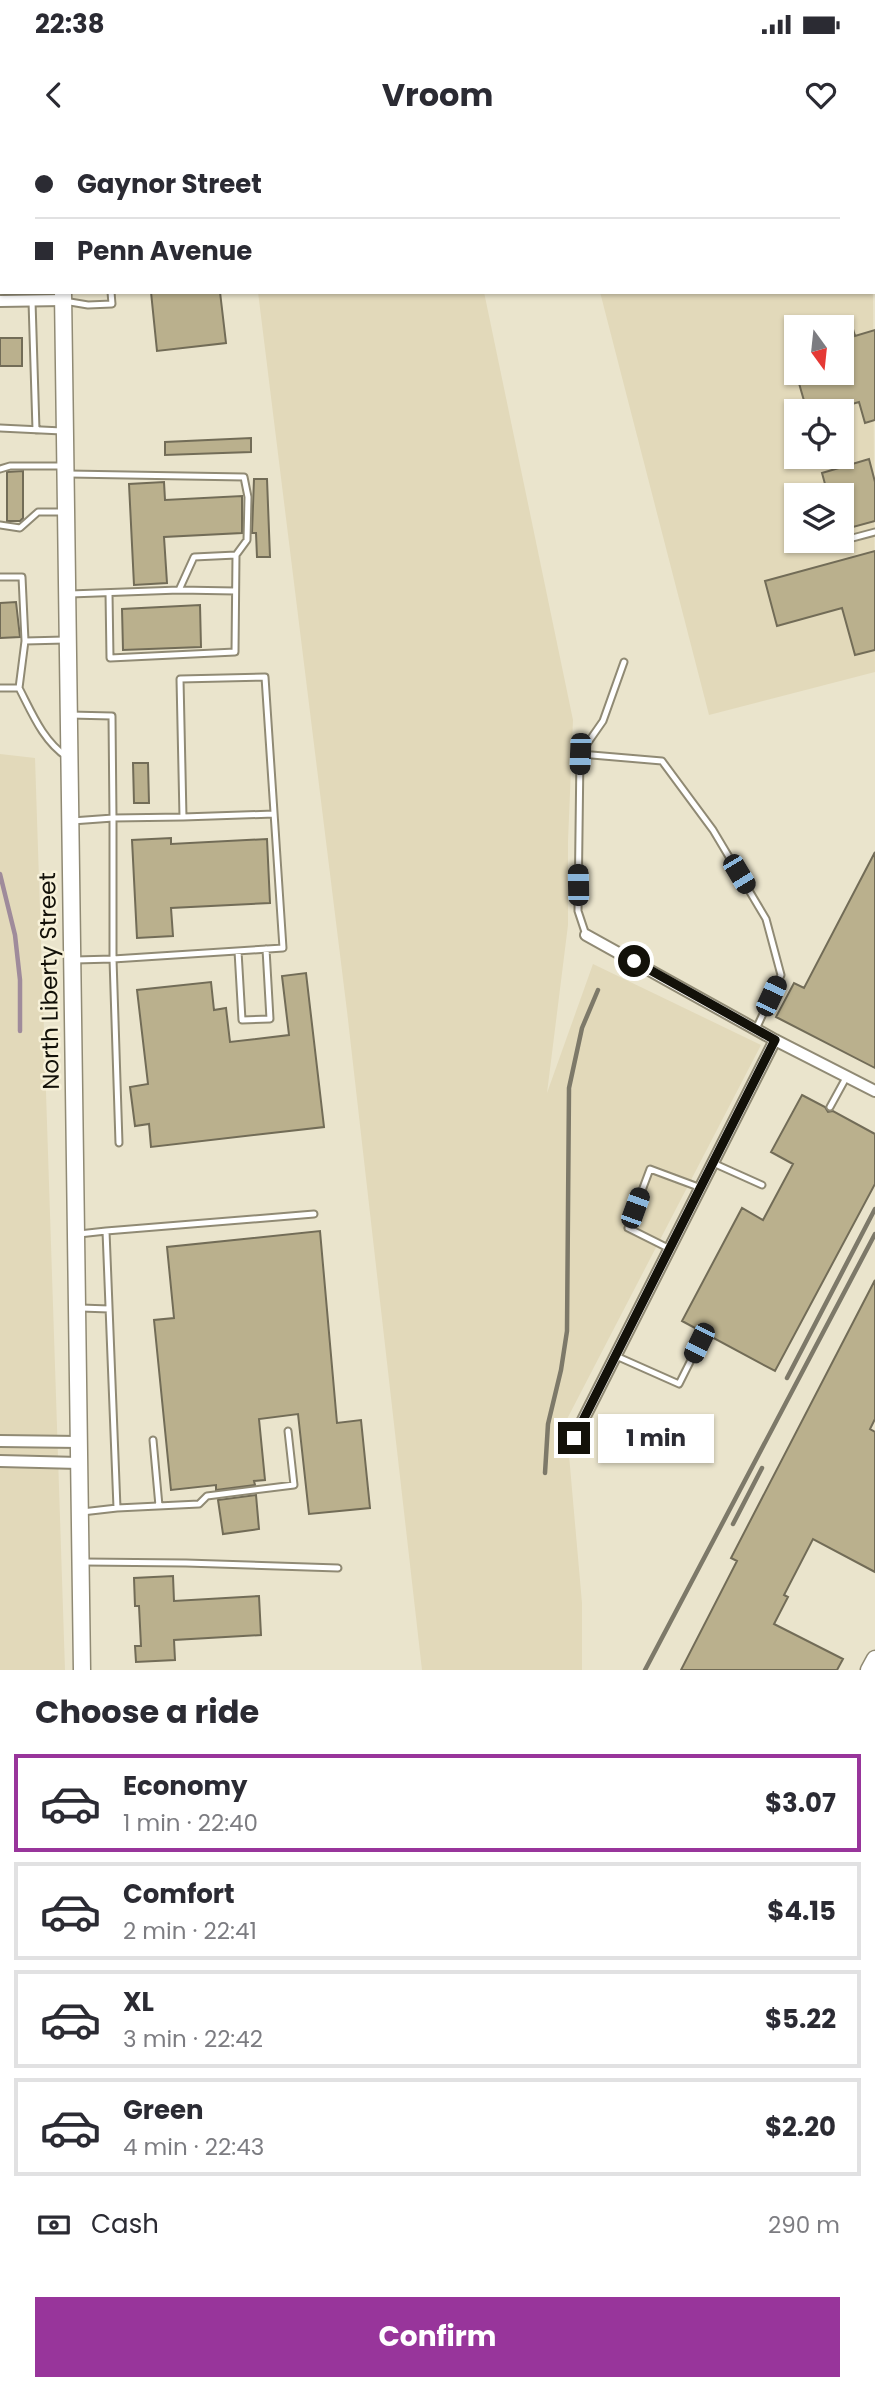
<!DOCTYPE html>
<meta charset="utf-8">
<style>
body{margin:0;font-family:Poppins,sans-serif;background:#f2f2f3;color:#2b2b33;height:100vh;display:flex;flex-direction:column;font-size:26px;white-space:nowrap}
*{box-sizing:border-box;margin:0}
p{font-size:23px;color:#7c7c81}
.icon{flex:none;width:38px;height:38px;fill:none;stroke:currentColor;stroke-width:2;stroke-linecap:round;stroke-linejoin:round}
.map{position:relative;height:1530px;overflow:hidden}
.drawer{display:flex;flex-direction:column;background:#fff;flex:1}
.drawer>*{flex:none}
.hud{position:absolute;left:0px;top:0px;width:875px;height:154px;box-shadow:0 2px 5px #0004;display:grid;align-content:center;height:154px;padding:0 35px;background:#fff}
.needle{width:46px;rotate:165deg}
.tools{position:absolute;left:784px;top:175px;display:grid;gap:14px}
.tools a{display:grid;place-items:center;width:70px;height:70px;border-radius:0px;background:#fff;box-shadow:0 2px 5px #0004;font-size:35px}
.end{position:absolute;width:32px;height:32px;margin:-16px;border:9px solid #131109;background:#fff;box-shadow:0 0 0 4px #fff}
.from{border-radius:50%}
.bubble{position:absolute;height:49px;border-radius:0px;background:#fff;box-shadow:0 2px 5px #0004;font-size:23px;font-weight:700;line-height:49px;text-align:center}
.car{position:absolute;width:21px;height:42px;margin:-21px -10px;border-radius:9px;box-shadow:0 0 5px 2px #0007;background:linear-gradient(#222 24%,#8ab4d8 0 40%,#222 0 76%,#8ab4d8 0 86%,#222 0)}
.hud b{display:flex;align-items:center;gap:24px;height:66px;font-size:26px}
.hud b+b{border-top:2px solid #e1e1e2}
.hud i{width:18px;height:18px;background:#2b2b33}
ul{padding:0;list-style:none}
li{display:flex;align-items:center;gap:21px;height:98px;margin:0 14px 10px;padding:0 21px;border:4px solid #e1e1e2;border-radius:0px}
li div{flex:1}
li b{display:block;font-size:26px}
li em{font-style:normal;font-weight:700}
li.active{border-color:#98359b}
li>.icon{width:63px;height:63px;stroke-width:1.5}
h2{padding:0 35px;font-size:32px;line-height:84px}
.pay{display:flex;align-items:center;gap:18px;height:77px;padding:0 35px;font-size:26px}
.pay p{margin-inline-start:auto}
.primary-button{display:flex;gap:14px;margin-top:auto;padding:14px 35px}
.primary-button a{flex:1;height:80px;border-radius:0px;background:#98359b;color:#fff;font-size:28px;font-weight:700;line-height:80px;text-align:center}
.status{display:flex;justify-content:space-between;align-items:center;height:49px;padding:0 35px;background:#fff;direction:ltr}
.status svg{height:19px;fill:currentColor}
header{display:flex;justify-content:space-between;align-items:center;height:91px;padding:0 35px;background:#fff;font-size:32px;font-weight:700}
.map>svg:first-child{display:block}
.built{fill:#e2d9ba;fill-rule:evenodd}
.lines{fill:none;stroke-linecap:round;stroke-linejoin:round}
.stream{stroke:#9f8b9b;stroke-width:4.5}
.building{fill:#bab08d;stroke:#726c57;stroke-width:2}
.lane-casing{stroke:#908a74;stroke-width:9}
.street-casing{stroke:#908a74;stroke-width:14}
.secondary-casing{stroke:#908a74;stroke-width:19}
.lane{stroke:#fff;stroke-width:5}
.street{stroke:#fff;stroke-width:10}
.secondary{stroke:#fff;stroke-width:16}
.rail{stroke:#7d7969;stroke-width:4.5}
.route{stroke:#131109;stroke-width:9}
.labels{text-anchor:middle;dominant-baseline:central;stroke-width:5;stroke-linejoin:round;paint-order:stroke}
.street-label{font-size:23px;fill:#131109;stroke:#f7f1d9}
</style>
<div class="status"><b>22:38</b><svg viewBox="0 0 49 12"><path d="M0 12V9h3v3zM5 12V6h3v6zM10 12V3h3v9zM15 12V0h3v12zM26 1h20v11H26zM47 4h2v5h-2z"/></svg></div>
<header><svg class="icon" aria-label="back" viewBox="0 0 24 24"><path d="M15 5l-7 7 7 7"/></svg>Vroom<svg class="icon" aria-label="heart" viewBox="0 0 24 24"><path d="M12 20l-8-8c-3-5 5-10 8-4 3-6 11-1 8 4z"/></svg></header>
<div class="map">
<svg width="875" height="1530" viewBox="0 0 875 1530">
<rect width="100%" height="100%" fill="#eae4cc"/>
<path class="built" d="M243,0H438L439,2H243Z
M873,150L875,532L709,575L600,152H873ZM796,187H842V233H796ZM796,271H842V317H796ZM796,355H842V401H796Z
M258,152H484L573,580L568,701V785L547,953L593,824L761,905L566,1281L582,1463V1530H422L347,871Z
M0,614L35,618L65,1530H0Z"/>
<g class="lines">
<path class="stream" d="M587,0L590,2
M0,21H2
M873,123H875
M0,734L15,795L20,840V891"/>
</g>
<path class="building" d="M151,152H220L226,203L157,211Z
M851,182L855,196L875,190V280L865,283L859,262L828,271H807L796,233H842V184Z
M0,198H22V226H0Z
M251,298V312L165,315V302Z
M869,319L875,342V381L842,390V355H828L822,333Z
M23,331V378L20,381H7V332Z
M254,339H267L270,417H257L256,393H252Z
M164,342L165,360L242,356V393L164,397L167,443L134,445L129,344Z
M875,411V510L855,515L842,468L777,486L765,441Z
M16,462L20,497L0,498V463Z
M200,465L201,507L123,510L122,469Z
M133,623H148L149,663H134Z
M171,698V704L267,699L270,763L171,768L173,796L137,798L132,700Z
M875,712V928L776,877L794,843L804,848Z
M306,833L324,987L151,1007L149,984L135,986L130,947L148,944L137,850L211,842L214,870L226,868L230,902L289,895L282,836Z
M802,955L825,967L828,972L833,971L875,994V1044L775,1231L682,1181L742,1068L763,1080L793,1024L771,1012Z
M320,1091L337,1283L361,1280L370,1368L309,1374L298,1274L259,1279L265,1340L254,1341L255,1345L216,1350V1345L171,1350L154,1180L174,1178L167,1107Z
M875,1140V1279L870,1289L875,1292V1432L813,1399L784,1455L788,1457L774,1484L843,1519L837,1530H681L737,1421L731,1418Z
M256,1355L259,1389L223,1394L218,1360Z
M173,1436L174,1461L259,1456L261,1495L174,1500L175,1520L136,1522L135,1506H141L139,1466H135L134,1438Z"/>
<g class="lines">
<defs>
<path id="lane" d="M0,50H2
M32,161L36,290
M64,161L88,165L112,164L111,152
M0,288L62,291
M0,329L10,326H62
M69,334L244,337L248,357L247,400L236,415L194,417L179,450L70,454
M0,385L20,388L38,372H64
M845,400L875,392
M0,437H22L25,501L19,548H0
M179,450L235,451
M109,453L110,518L235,512L236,415
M25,501L65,500
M19,548C32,573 43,601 67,617
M70,575L112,576L113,678L72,681
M580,614L662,621L713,690L766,779L781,835L756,889
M586,795L578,771L580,614L603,581L624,522
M238,811L242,880L270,879L266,809
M75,820L113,819V678L183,677
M830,967L847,936
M119,1003L113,819L283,808L265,537L180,539L183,677L274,674
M713,1023L762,1045
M106,1091L314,1074
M79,1094L106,1091L117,1368L82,1372
M670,1109L628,1088L650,1029L701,1048
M81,1168L109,1169
M616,1216L679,1244L699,1204
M153,1300L159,1366
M117,1368L199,1364L207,1356L294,1345L288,1291
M84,1422L186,1423L338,1428"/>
<path id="street" d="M0,161L63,160
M586,795L775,900L875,951
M574,1298L775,900
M0,1301L79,1302
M0,1321L79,1323"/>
<path id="secondary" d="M61,0V2
M63,152L82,1530
M869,1530L875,1519"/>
</defs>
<use href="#lane" class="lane-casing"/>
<use href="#street" class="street-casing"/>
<use href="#secondary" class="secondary-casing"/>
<use href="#lane" class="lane"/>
<use href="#street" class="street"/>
<use href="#secondary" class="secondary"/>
<path class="rail" d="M465,0L467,2
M787,1238L875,1069
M545,1333L548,1284L561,1230L567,1191L569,948L582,888L598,850
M733,1384L762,1328
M645,1530L875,1094"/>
</g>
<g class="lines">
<path class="route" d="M574,1298L775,900L634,821"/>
</g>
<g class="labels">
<g class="street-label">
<text transform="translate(49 841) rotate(-91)">North Liberty Street</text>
</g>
</g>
</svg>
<div class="tools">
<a><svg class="needle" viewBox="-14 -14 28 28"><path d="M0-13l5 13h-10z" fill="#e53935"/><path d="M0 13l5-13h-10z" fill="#7c7c81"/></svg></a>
<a><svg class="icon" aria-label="locate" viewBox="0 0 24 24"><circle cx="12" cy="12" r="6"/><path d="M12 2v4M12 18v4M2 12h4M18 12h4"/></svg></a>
<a><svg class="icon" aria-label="layers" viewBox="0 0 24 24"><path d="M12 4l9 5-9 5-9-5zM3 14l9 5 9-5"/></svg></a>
</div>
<i class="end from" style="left:634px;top:821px"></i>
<i class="end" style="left:574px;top:1298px"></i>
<div class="bubble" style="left:598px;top:1274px;width:116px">1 min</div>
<i class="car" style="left:580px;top:614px;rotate:182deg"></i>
<i class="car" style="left:739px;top:734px;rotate:149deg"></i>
<i class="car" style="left:578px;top:745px;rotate:359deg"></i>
<i class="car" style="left:771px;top:856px;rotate:25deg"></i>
<i class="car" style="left:635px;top:1068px;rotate:20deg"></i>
<i class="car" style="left:699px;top:1203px;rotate:206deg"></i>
<div class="hud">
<b><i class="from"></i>Gaynor Street</b>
<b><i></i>Penn Avenue</b>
</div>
</div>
<section class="drawer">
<h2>Choose a ride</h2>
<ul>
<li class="active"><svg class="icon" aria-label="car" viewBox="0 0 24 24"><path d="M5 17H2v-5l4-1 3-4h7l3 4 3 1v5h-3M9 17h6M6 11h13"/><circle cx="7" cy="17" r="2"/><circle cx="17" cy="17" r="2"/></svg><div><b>Economy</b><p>1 min · 22:40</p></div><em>$3.07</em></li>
<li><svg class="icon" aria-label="car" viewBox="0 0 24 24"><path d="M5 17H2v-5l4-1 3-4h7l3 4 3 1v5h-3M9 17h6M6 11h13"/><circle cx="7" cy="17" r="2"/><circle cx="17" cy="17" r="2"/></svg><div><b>Comfort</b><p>2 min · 22:41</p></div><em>$4.15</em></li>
<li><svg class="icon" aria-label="car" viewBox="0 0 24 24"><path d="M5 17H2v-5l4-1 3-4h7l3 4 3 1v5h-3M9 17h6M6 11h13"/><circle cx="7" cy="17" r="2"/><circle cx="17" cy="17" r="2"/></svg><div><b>XL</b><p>3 min · 22:42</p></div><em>$5.22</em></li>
<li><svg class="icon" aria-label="car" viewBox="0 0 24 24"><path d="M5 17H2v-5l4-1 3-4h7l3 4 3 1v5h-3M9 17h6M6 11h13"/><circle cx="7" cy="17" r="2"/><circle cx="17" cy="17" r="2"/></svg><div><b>Green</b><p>4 min · 22:43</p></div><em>$2.20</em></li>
</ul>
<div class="pay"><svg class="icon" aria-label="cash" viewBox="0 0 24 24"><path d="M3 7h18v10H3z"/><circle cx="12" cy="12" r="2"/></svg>Cash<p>290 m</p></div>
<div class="primary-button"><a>Confirm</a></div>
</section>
